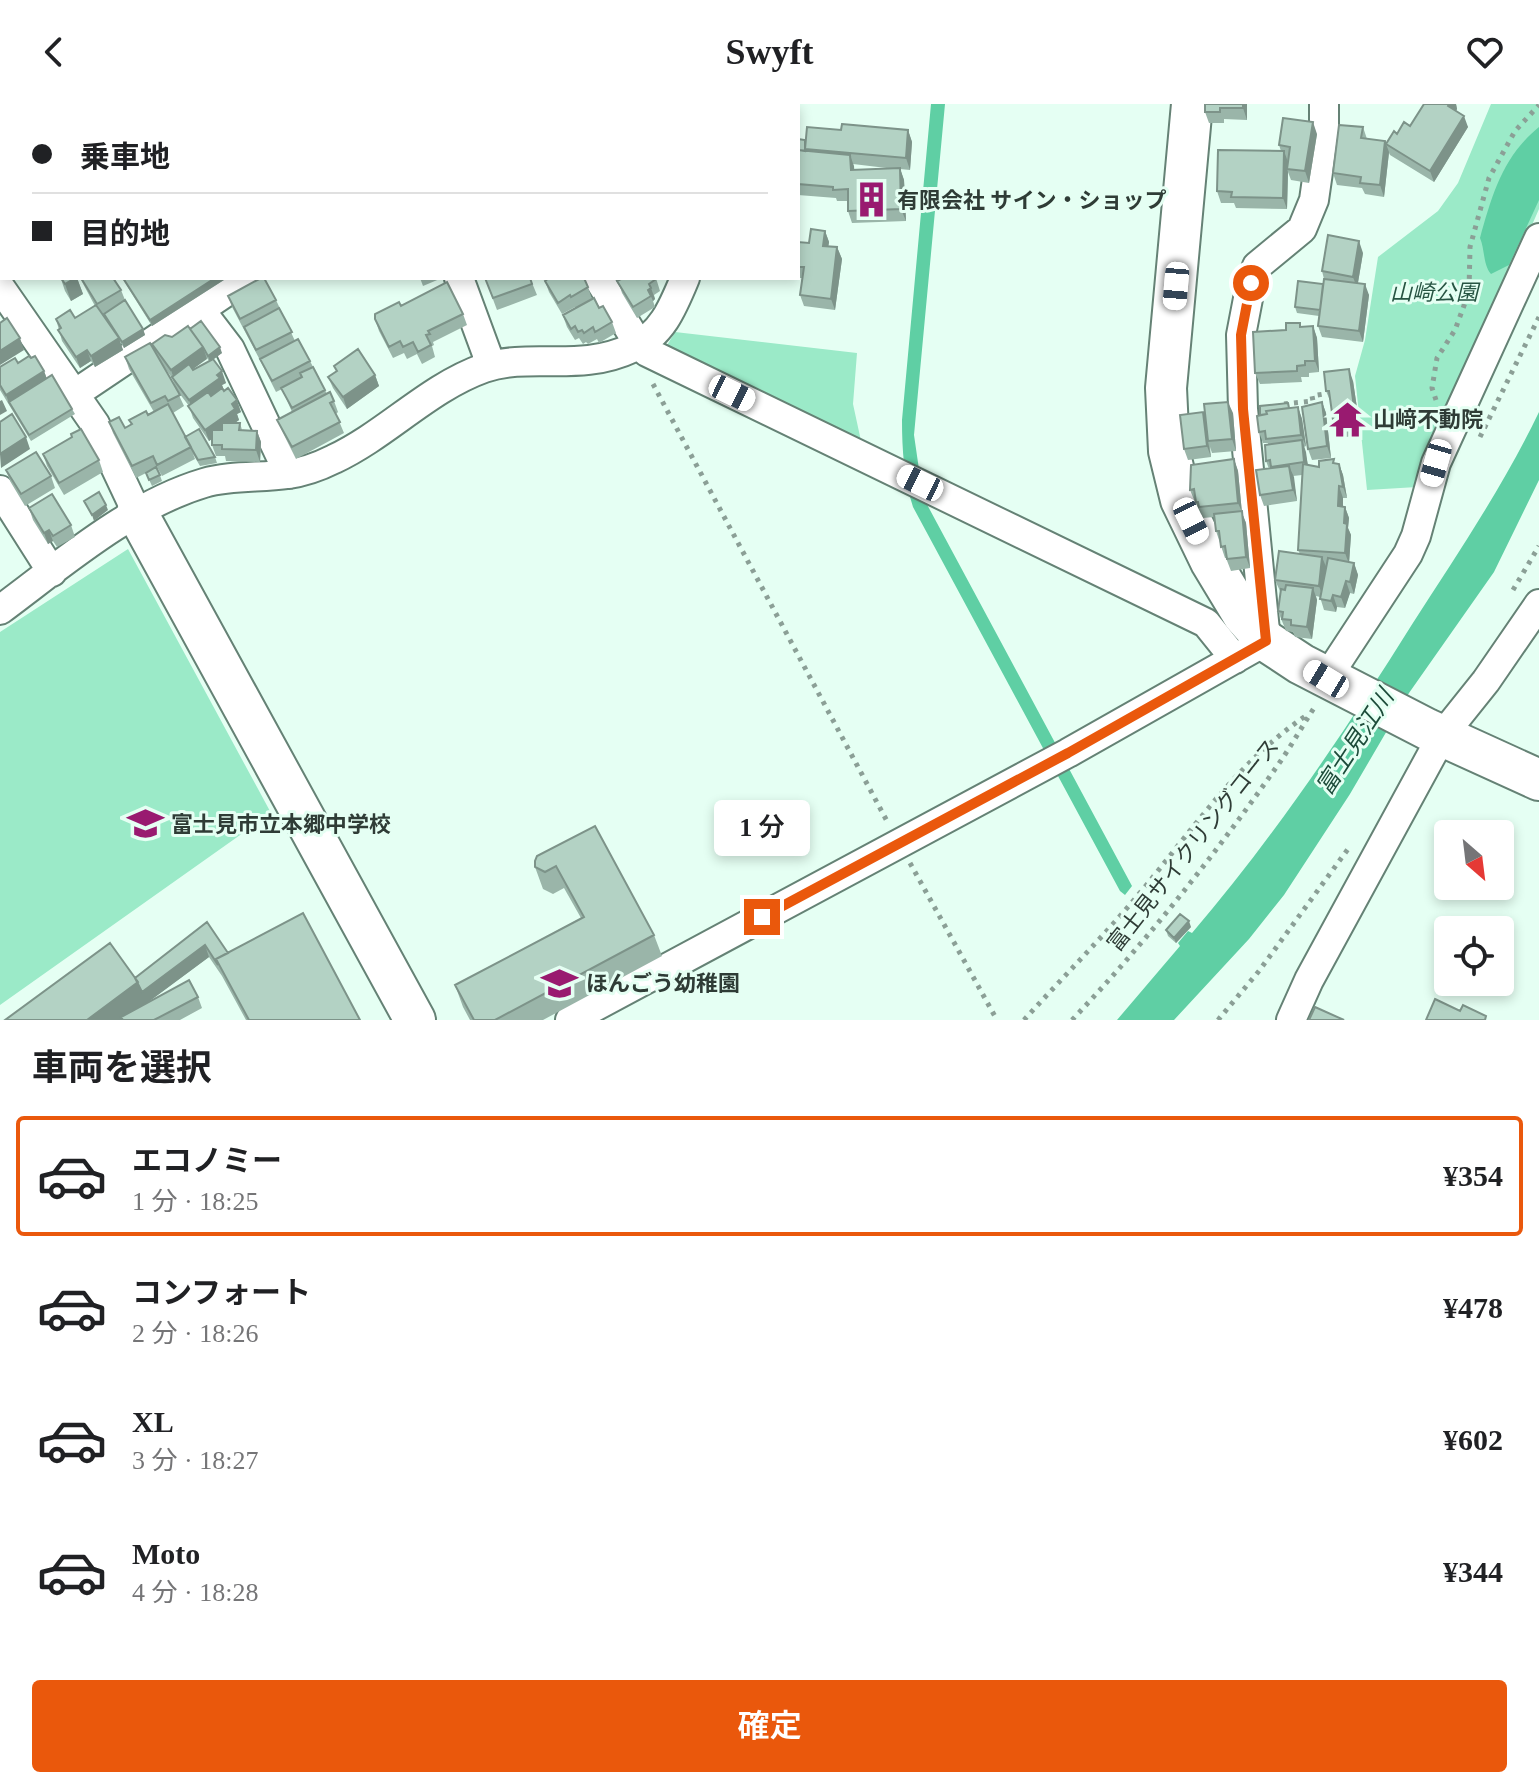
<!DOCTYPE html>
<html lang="ja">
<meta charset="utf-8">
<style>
body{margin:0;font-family:"Times New Roman","Noto Sans JP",serif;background:#f2f2f2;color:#202124;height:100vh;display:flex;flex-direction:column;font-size:30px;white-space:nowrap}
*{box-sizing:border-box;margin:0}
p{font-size:26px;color:#757577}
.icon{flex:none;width:44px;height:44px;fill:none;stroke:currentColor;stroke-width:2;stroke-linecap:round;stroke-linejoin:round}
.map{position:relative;height:916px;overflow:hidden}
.side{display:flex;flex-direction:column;background:#fff;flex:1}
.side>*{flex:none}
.top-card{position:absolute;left:0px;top:0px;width:800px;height:176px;box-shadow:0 4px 12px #0003;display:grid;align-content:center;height:176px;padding:0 32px;background:#fff}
.needle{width:52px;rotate:152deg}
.tools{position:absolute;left:1434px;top:716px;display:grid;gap:16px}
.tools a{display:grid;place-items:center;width:80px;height:80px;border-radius:8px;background:#fff;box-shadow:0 4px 12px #0003;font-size:40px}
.end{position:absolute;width:36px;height:36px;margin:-18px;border:10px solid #ea580c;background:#fff;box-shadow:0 0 0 4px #fff}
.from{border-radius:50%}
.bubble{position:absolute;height:56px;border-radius:8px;background:#fff;box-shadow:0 4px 12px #0003;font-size:26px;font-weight:600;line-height:56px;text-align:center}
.car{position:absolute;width:24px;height:48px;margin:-24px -12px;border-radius:10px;box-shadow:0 0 6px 2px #0007;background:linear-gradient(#fff 24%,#345 0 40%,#fff 0 76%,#345 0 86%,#fff 0)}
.top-card b{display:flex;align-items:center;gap:28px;height:76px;font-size:30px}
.top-card b+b{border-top:2px solid #e0e0e0}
.top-card i{width:20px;height:20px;background:#202124}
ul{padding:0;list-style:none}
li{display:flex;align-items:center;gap:24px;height:120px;margin:0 16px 12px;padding:0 16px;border:4px solid transparent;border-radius:8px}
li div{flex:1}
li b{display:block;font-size:30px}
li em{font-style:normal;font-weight:600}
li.selected{border-color:#ea580c}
li>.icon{width:72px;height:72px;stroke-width:1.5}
h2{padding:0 32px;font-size:36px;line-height:96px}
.button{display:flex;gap:16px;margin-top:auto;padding:16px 32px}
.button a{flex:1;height:92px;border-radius:8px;background:#ea580c;color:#fff;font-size:32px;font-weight:600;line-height:92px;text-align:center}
header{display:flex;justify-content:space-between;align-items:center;height:104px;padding:0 32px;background:#fff;font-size:36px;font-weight:600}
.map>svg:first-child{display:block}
.green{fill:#9beac8}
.water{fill:#5fcfa4}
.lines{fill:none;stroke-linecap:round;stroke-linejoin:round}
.street-casing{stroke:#658275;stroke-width:32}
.secondary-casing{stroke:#658275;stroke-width:44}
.path{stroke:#8b9f96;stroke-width:5;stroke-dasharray:4 6;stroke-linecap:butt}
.street{stroke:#fff;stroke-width:28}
.secondary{stroke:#fff;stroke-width:40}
.wall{fill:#9ab5a9;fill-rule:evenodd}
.shaded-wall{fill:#7d9389}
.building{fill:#b3d2c4;stroke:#7d9389;stroke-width:2}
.route{stroke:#ea580c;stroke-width:10}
.labels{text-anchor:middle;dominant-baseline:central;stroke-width:6;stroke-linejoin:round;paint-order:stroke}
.poi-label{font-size:22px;font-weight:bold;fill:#2f3c36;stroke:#e5fff3;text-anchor:start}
.park-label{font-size:22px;font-style:italic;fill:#275543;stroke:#e5fff3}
.street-label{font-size:22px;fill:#2f3c36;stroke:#e5fff3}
.water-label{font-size:24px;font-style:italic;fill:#1d4c3a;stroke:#e5fff3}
</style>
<header><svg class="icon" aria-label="back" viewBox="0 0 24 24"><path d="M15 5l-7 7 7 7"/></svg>Swyft<svg class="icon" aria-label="heart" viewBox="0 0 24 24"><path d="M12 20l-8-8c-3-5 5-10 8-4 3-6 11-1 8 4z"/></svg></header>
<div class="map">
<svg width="1539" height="916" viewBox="0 0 1539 916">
<rect width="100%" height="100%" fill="#e5fff3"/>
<path class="green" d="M1491,0H1539V105L1417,383L1367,386L1355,272L1365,236L1378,153L1438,107L1458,79Z
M675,228L857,249L853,300L861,337L666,243Z
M128,445L271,709L0,901V528Z"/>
<path class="water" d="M931,0H945L914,331L923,393L1132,782L1125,791L1120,787L913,403C904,375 902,346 902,316Z
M1539,23V96L1509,161L1491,170C1483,161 1485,146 1480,134C1492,91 1503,52 1539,23Z
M1539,308V376L1494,468L1409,589L1350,690L1284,791L1249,835L1174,916H1117L1180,842L1178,839L1188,827L1192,829C1274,733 1344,629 1411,522C1456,452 1503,383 1539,308Z"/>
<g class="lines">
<defs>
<path id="street" d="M206,0L207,2
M421,0L422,2
M700,0L701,2
M459,174L487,250V263
M598,174L639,241L647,248L1206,519L1235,555
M0,183L95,320L137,409
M201,207L230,245L289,370
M76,289L247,174
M0,386L52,468
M0,506C62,460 130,401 204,379C231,371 261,374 288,370C304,368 320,362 334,355C387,330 428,284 484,264C532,248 579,269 632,244C662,231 673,203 685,174
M1326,575L1408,450L1416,432L1436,359L1539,134
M570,916L1068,649L1266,537L1243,305L1241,231L1251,179L1257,162L1302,125L1314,96L1324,26V0
M1291,916L1309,876L1442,632L1486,577L1539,500"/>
<path id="secondary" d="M1192,0L1166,284L1169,347L1181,396L1211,458L1243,511L1266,537L1301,560L1427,625L1539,676
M38,2L44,0
M0,17L2,16
M137,409L415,916"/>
</defs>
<use href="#street" class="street-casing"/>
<use href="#secondary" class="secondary-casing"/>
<path class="path" d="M653,280L888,719
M1436,296L1432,284L1437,254L1455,226L1469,188L1470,143L1489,74L1515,27L1539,1
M1284,300L1313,297L1312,292L1324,290
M1480,333L1539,213
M1513,486L1539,442
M910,759L997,916
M1024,916C1064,872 1106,830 1144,784C1195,722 1240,656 1307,611
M1072,916C1148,836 1217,748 1280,658C1293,639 1304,619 1316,601
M1218,916L1259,867L1348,745"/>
<use href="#street" class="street"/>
<use href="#secondary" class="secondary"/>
</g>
<path class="wall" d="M560,0H686L687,2H559Z
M1205,0H1247V16L1224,15V19H1209L1205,8Z
M1424,0H1456L1457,5L1456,7L1468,23L1434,78L1390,51L1389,49L1384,93L1365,90L1362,84L1337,81L1333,69L1363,23L1367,35L1386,39L1397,30L1410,22Z
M908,26L912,38L910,66L900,65L904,76L906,117L852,119L848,107V97H837L836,94L798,91V35L805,36ZM853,60L895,65L854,66Z
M1317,30L1309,79L1291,76L1288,68L1287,105L1236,104L1234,99H1221L1217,87L1281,47L1279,41Z
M0,85L2,89V142L0,139Z
M825,127L829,138L828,142L837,143L842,155L835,206L804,202L800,191L802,174H798V138L809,139Z
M1363,149L1358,179L1369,191L1363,238L1322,233L1318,222L1319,212L1297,209L1295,203L1323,180L1324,175L1322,167Z
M58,174H77L83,190L71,197L65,187L61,175L59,176Z
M80,174H113L121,186L125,196L143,225L145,231L124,244L119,236L123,246L95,263L91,257L80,264L62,237L56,215L75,214L95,202Z
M122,174H227L152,222Z
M420,174H442L423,182Z
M485,174H530L537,191L497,206Z
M614,174H656L660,187L654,191L655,195L653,197L655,203L637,214L622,189L618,177Z
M545,177L588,183L592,195L612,218L616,229L599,239L597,235L588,240L586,238L583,240L579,234L575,236L567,223L563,212L575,204V203L562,210L549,188Z
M228,192L276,196L295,237L310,257L327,290L334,297L338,308L336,310L344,329L296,355L282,327L277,316L292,308L282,285L276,288L261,258L232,203Z
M401,202L463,210L467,221L433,238L434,241L432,242L435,253L422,260L417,250L407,255L404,249L393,254L379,227L375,215Z
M1300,219L1301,223L1313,222L1317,234L1319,268L1309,269V273H1301L1302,278L1260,280L1255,269L1286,226Z
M190,225L222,249L213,255L226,279L222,281L223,286L241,308L237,310L239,316L235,319H240L242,326L257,327L261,338L260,358L226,357L225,352H216L212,341V335L209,337L193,314L189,302L176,285L184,302L173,309L185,333L215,353L217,359L200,362L193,350L195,355L162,372L157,363L162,377L152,382L146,369L136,374L113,329L109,318L125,324L131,321L129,316L148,311L154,308L129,265L125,253L154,245L152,240L172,233ZM207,254L209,257L193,266V265ZM162,260L172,274L176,284Z
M18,259L44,267L47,275L72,305L75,310L31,337L0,286V263Z
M334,262L375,271L379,282L347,305L333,284L328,273L336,267Z
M1353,277L1361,331L1338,334L1334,323L1331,299L1326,287Z
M1322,298L1326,309L1331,354L1312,356L1308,345Z
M1298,303L1302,315L1306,342L1304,343L1308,361L1319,363L1339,360L1343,371L1347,394H1343V402L1345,403L1349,414L1348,424L1351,431L1349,458L1354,459L1358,471L1354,490L1350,489L1345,504L1337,503L1336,508L1324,506L1320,493L1316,492L1317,496L1312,535L1295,533L1293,528L1286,527L1278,507L1281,488L1280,487L1275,476L1300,450L1298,446L1302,371L1293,372L1297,397L1264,402L1260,391L1269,365L1266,357L1268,340V339H1263L1259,328L1290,304Z
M1233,309L1236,347L1212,349L1210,343L1211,353L1188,356L1184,345L1205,315Z
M72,333L99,356L103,368L64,391L47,362L43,350Z
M1234,355L1238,367L1242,409L1246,419L1250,464L1231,467L1226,454H1225L1216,427L1214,413L1203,414L1201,410H1200L1190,386Z
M6,366L51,372L55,384L25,402L10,377Z
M29,404L71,421L75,433L57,443L53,437L48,440L33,416Z
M595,722L654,831L662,852L543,916H470L463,903L455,881L581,814L564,784L553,790L543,785L535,763Z
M207,818L228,849L360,916H246L222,872L209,853L147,899L198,893L202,904L180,916H5L135,874Z
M1191,823L1176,839L1168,832L1166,826Z"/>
<path class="shaded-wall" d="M1243,0H1247V16L1243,4Z
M1449,0H1456L1457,5L1452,13L1448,2Z
M1464,12L1468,23L1434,78L1430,67Z
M1313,18L1317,30L1309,79L1305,67Z
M908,26L912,38L910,66L906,54Z
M1385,37L1389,48L1384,93L1380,81Z
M1284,47L1288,58L1287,65L1288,68L1287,105L1283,94Z
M850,51L854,62L855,78L851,66Z
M900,64L904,76L906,117L901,105Z
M2,66V80L0,82V67Z
M825,127L829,138L827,153L823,142Z
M1359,137L1363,149L1357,184L1353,173Z
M837,143L842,155L835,206L831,195Z
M75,174H77L83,190L71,197L65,180Z
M215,174H227L152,222L150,216Z
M1365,180L1369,191L1363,238L1359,227Z
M651,184L655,195L653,197L648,186Z
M1313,222L1317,234L1319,268L1315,257Z
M143,225L145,231L124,244L122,238Z
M20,234L24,246L0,261V247Z
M119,234L123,246L95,263L91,252Z
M203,243L207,255L175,278L171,266Z
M220,243L222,249L210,258L208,252Z
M87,246L91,257L80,264L76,253Z
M1349,265L1353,277L1361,331L1356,319Z
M44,267L48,278L9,298L10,302L6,291Z
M222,267L226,279L222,281L224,286L193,308L189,296Z
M375,271L379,282L347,305L343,293Z
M2,296L7,307L0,311V297Z
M237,296L241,308L237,310L239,316L209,337L205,326L232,300Z
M1228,298L1233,309L1236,347L1232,335Z
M1322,298L1326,309L1331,354L1327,342Z
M1298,303L1302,315L1306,342L1301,331Z
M1203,308L1207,320L1208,337L1211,353L1207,342Z
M257,327L261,338L260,358L256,346Z
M26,333L30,345L1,364L0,350Z
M1302,336L1306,348L1309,370L1304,358Z
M1234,355L1238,367L1242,409L1246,419L1250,464L1246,453L1242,408L1238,399Z
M1339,360L1343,371L1347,394L1343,383Z
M1289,362L1294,373L1297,397L1293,386Z
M1339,382L1343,394V413L1338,402Z
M106,401L108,406L94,417L92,411Z
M1345,403L1349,414L1348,424L1351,431L1349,460L1345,449Z
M49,426L53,437L48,440L44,429Z
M1322,453L1327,465L1323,493L1319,482Z
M1354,459L1358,471L1354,490L1350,478Z
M1346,477L1350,489L1345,504L1341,493Z
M1313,484L1317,496L1312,535L1307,523Z
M1333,491L1337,503L1336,508L1331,497Z
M1189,817L1191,823L1176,839L1174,834Z
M205,841L209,853L124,916H87L138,878Z"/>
<path class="building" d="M98,0H124L125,2H95Z
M135,0H171L172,2H132Z
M249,0H291L292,2H251Z
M311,0H358L357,1V2H313Z
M520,0H545L546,2H521Z
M560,0H668L662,2H559L558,1Z
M1205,0H1243V4H1220V8H1205Z
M1424,0H1449L1448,2L1464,12L1430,67L1386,40L1394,27L1397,30L1404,18L1410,22Z
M1283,14L1313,18L1305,67L1287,65L1290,43L1279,41Z
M842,20L908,26L906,54L805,45L807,23L841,26Z
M1339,21L1363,23L1361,34L1385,37L1380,81L1360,79L1361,73L1333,69Z
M2,33V66L0,67V34Z
M798,35L805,36V47L798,46Z
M798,46L850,51L851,66L900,64L901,105L848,107V85L833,86V83L798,80Z
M1218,46L1284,47L1283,94L1231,93L1232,88L1217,87Z
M0,85L2,89V129L0,130Z
M811,125L825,127L823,142L837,143L831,195L800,191L804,163H798V138L809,139Z
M1328,131L1359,137L1353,173L1322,167Z
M61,174H75L65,180Z
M81,174H113L121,186L97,200Z
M123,174H215L150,216Z
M261,174H264L276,196L240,215L228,192Z
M485,174H530L532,180L493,194Z
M549,174H584L588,183L571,193L570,191L558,199L545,177Z
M623,174H656V175L649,180L651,184L648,186L651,192L633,203L617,177Z
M1324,175L1365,180L1359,227L1318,222Z
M1298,177L1323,180L1320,206L1295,203Z
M447,178L463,210L428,227L430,230L426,231L431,241L418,248L413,238L403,243L400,237L389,243L375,215V210L399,198L401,202Z
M594,194L599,204L603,202L612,218L595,228L593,223L584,229L582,226L578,228L575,222L571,225L563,211Z
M125,196L143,225L122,238L104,210Z
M96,201L119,234L91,252L87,246L76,253L58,226L61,224L56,215L70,206L75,214Z
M279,204L292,228L256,246L244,223Z
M7,214L20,234L0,247V219Z
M201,217L220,243L208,252L203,243L190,225Z
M1286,219H1300V223L1313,222L1315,257H1305V261L1297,262V267L1255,269L1253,228L1286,226Z
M188,222L203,243L171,266L152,240L165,231L172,233Z
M298,235L310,257L272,277L260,255Z
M150,239L180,291L168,297L165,292L151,299L125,253Z
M358,245L375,271L343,293L328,273L337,267L334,262Z
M29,252L31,254L35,252L44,267L6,291L0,281V263L15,254L18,259Z
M213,255L222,267L217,271L220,274L189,296L172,273L189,260L193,266Z
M313,263L325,286L292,304L281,284L302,273L300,269Z
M1349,265L1356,319L1334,323L1329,287H1326L1324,268Z
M52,271L72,305L29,331L9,298Z
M222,284L224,287L228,284L237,296L232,300L235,305L205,326L188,302L208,288L211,292Z
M330,288L334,297L330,299L340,318L292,343L277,316Z
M1228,298L1232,335L1208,337L1204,300Z
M1322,298L1327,342L1308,345L1302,303Z
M1288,299L1289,304L1266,307L1267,310L1260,311V302Z
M168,300L191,343L157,361L153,352L132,362L109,318L119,313L125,324L132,320L129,316L146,307L148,311Z
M1298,303L1301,331L1266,335L1265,327L1259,328L1257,312L1267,310L1266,307Z
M1203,308L1207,342L1184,345L1180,311Z
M12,310L26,333L0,350V318Z
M222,319H240L239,326L257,327L256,346L222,345V341H212V326H222Z
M81,325L99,356L59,379L43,350L72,333L71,330Z
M199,325L215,353L198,356L185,333Z
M1302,336L1304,358L1271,363L1270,356L1266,357L1265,341Z
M36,348L51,372L21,390L6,366Z
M1234,355L1238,399L1199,403L1198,398H1196L1194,385L1190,386L1191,361Z
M1334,355L1333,359L1339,360L1343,383L1339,382L1338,402L1345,403L1344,419L1347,420L1345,449L1298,446L1303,360L1319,363V357Z
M1289,362L1293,386L1260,391L1256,366Z
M156,363L160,371L149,376L146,369Z
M99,388L106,401L92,411L84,397Z
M52,390L71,421L53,432L49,426L44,429L29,404Z
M1242,407L1246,453L1227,455L1225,442L1221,443L1219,427H1216L1214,410Z
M1279,447L1322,453L1319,482L1275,476Z
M1328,454L1354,459L1350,478L1346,477L1341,493L1333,491L1331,497L1320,495Z
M1286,481L1313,484L1307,523L1291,521V516L1282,515L1283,508L1278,507L1281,485L1285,486Z
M595,722L654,831L495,916H474L455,881L584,813L556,762L545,768L535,763V757L537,752Z
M303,809L360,916H249L216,855Z
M1180,810L1189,817L1174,834L1166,826Z
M207,818L228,849L216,855L218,861L205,841L142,888L135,874Z
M110,839L138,878L87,916H5Z
M189,876L198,893L154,916H123L121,913Z
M1435,895L1460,907L1463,901L1486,912L1485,916H1426Z
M1315,903L1344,916H1309Z"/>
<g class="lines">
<path class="route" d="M762,813L1068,649L1266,537L1243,305L1241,231L1251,179"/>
</g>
<defs>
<symbol id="building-bare" viewBox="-9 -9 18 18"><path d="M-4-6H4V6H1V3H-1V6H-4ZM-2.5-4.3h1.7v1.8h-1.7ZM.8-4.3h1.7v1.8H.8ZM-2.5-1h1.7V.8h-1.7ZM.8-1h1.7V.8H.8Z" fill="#991a70" stroke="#e5fff3" stroke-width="2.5" paint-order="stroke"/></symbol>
<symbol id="temple-bare" viewBox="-9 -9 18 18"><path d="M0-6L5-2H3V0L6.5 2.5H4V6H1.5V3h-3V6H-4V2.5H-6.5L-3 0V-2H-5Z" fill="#991a70" stroke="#e5fff3" stroke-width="2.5" paint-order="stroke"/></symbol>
<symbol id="school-bare" viewBox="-9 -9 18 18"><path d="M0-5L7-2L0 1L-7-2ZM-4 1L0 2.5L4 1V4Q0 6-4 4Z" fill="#991a70" stroke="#e5fff3" stroke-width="2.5" paint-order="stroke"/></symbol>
</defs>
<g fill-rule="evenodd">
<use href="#building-bare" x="846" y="70" width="51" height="51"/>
<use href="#temple-bare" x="1322" y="290" width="51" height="51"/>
<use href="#school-bare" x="120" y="694" width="51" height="51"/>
<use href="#school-bare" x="534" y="854" width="51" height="51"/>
</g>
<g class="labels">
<g class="poi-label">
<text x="897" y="96">有限会社 サイン・ショップ</text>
<text x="1373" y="315">山﨑不動院</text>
<text x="171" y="720">富士見市立本郷中学校</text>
<text x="586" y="879">ほんごう幼稚園</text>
</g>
<g class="park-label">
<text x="1434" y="188">山崎公園</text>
</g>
<g class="street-label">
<text transform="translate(1193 741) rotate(-52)">富士見サイクリングコース</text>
</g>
<g class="water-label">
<text transform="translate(1355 638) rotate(-57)">富士見江川</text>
</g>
</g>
</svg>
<div class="tools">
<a><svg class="needle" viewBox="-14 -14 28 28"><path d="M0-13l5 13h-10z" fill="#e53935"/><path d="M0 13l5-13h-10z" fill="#757577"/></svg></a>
<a><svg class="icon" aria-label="locate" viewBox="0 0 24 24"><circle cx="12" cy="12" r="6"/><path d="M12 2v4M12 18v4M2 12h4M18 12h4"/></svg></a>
</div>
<i class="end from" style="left:1251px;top:179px"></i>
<i class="end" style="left:762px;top:813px"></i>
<div class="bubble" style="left:714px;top:696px;width:96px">1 分</div>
<i class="car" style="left:1176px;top:182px;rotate:185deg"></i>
<i class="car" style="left:732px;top:289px;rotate:116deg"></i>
<i class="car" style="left:1436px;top:359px;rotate:196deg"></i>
<i class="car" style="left:920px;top:379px;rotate:296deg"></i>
<i class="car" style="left:1191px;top:417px;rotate:154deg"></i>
<i class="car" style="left:1326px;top:575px;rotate:301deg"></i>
<div class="top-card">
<b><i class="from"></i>乗車地</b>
<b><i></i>目的地</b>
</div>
</div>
<section class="side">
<h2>車両を選択</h2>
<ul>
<li class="selected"><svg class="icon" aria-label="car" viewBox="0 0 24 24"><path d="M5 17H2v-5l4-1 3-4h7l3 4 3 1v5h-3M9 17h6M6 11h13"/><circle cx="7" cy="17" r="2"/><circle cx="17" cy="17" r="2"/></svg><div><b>エコノミー</b><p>1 分 · 18:25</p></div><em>¥354</em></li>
<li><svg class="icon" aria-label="car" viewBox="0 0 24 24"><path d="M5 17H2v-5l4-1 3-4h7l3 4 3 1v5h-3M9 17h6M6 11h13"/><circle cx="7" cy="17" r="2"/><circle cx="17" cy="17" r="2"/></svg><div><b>コンフォート</b><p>2 分 · 18:26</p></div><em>¥478</em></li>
<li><svg class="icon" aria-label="car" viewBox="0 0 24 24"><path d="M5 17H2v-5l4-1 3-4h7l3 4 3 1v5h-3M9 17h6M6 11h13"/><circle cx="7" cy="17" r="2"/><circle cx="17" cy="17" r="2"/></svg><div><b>XL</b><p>3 分 · 18:27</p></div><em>¥602</em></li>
<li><svg class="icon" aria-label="car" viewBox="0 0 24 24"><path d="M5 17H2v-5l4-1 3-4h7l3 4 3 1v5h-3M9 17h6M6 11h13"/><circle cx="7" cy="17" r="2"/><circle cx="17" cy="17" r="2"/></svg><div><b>Moto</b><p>4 分 · 18:28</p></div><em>¥344</em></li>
</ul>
<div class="button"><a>確定</a></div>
</section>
